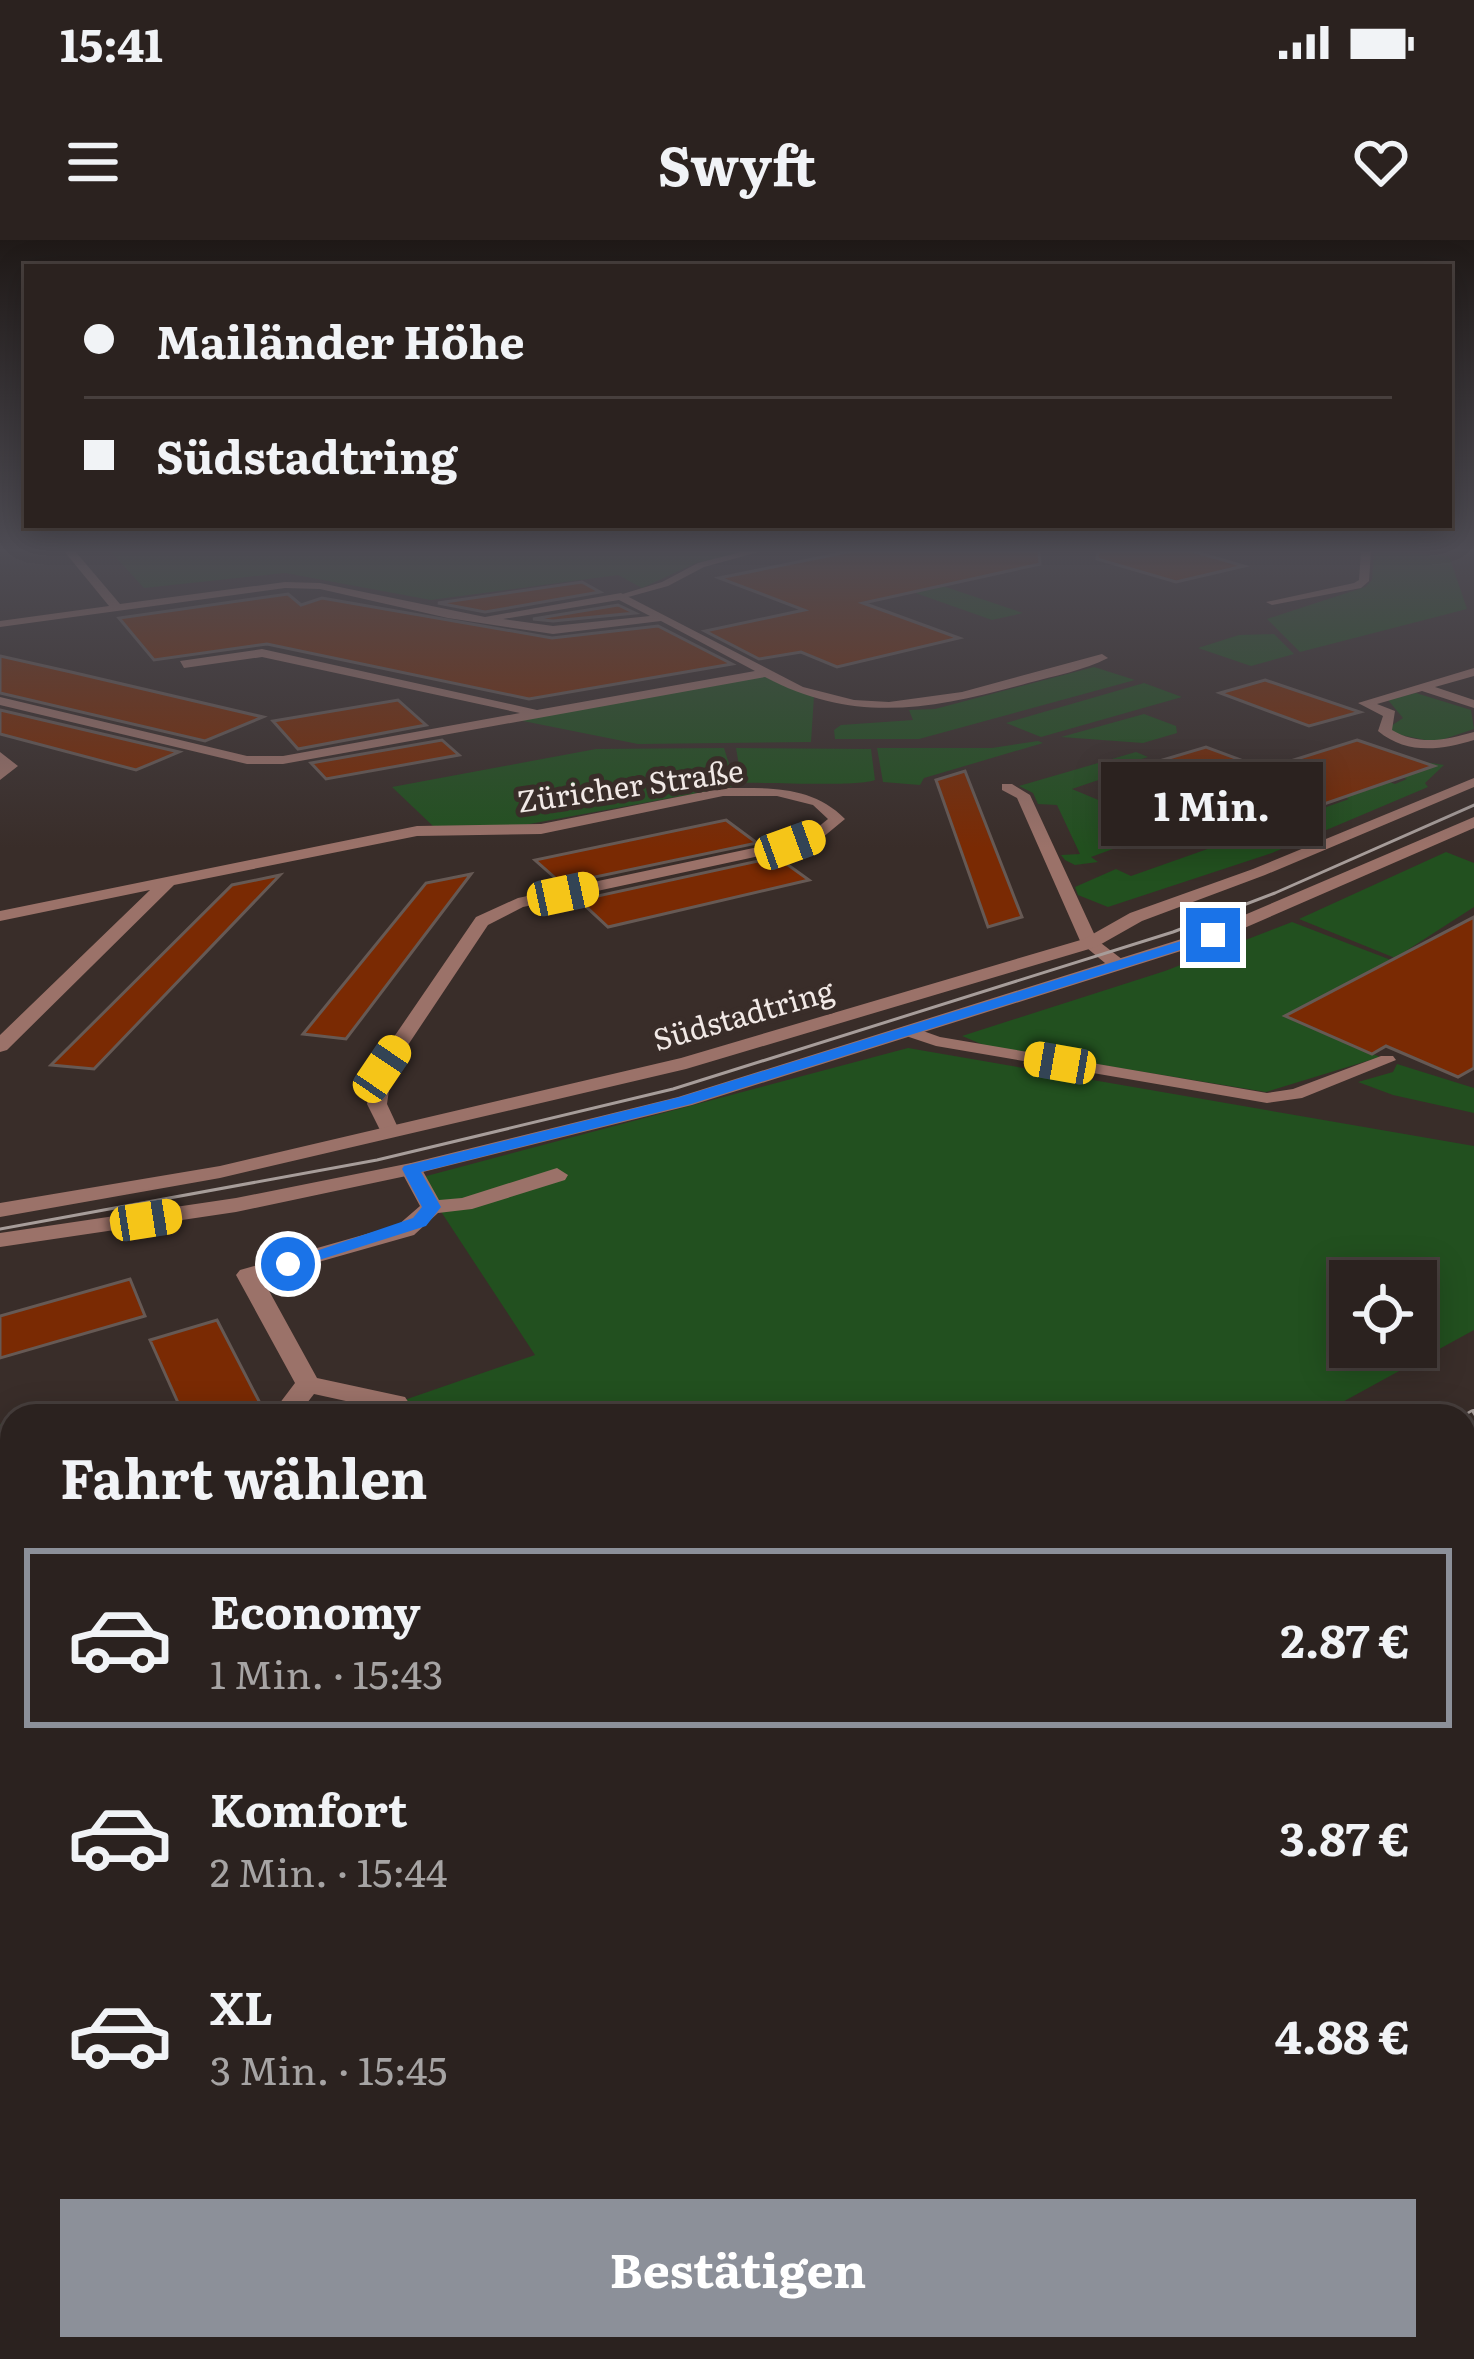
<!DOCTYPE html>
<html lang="de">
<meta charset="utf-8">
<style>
body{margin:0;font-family:Literata,serif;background:#372f2c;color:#f1f3f6;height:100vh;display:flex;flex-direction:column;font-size:45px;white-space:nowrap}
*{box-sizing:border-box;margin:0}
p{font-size:39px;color:#a6a4a4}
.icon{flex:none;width:66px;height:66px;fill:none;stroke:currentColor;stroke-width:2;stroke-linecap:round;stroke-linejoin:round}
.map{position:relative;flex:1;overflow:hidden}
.panel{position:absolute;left:0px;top:1164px;width:1476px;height:957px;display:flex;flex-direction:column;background:#2b221f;border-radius:36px 36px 0 0;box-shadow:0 6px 30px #0003,0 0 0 3px #473f3d}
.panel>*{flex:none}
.hud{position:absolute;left:24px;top:24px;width:1428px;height:264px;border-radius:0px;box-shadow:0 6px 30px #0003,0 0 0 3px #473f3d;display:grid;align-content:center;height:264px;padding:0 60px;background:#2b221f}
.buttons{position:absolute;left:1329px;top:1020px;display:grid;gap:24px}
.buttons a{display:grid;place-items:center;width:108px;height:108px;border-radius:0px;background:#2b221f;box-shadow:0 6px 30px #0003,0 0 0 3px #473f3d;font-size:60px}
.end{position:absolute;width:54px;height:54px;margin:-27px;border:15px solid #1a73e8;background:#fff;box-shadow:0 0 0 6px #fff}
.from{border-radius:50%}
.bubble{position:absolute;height:84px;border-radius:0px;background:#2b221f;box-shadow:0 6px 30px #0003,0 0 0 3px #473f3d;font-size:39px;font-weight:700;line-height:84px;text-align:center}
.car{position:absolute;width:36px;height:72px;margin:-36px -18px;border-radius:15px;box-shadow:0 0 9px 3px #0007;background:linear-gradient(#f5c518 24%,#345 0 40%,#f5c518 0 76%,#345 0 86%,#f5c518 0)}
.hud b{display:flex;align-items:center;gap:42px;height:114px;font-size:45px}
.hud b+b{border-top:3px solid #473f3d}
.hud i{width:30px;height:30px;background:#f1f3f6}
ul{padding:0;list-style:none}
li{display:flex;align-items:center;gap:36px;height:180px;margin:0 24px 18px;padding:0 36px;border:6px solid transparent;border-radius:0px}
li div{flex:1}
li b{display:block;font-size:45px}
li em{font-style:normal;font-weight:700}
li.active{border-color:#8c9099}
li>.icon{width:108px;height:108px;stroke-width:1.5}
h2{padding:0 60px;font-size:54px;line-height:144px}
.primary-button{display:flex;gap:24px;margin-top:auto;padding:24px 60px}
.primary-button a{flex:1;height:138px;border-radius:0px;background:#8c9099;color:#fff;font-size:48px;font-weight:700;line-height:138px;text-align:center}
.status{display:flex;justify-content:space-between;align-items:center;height:84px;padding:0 60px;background:#2b221f;direction:ltr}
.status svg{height:33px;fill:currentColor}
header{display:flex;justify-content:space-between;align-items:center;height:156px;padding:0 60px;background:#2b221f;font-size:54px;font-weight:700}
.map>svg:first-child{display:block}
.green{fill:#22501f;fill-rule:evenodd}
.building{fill:#7a2a03;stroke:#665954;stroke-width:3}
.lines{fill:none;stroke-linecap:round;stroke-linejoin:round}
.service{fill:#9b7269;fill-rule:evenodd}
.minor{fill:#9b7269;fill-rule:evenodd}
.tertiary{fill:#9b7269;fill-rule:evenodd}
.tram{stroke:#a79d9a;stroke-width:3}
.rail-far2-casing{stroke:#a79d9a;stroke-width:14}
.rail-far1-casing{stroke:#a79d9a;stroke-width:16}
.rail-casing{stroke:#a79d9a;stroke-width:20}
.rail-far2{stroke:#392d29;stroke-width:9;stroke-dasharray:27;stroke-linecap:butt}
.rail-far1{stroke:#392d29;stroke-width:12;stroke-dasharray:34;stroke-linecap:butt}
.rail{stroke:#392d29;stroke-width:15;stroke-dasharray:44;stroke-linecap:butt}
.route{fill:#1a73e8}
.labels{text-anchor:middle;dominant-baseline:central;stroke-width:10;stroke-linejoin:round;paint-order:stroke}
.far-street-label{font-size:30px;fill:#f1e9e6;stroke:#392d29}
</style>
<div class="status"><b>15:41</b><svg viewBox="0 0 49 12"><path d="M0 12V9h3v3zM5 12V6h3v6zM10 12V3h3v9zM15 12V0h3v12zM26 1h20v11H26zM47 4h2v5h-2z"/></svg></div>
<header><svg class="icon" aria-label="menu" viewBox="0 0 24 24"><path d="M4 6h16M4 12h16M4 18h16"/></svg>Swyft<svg class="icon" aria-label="heart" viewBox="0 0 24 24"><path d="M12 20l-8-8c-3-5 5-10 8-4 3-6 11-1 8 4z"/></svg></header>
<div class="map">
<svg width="1474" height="2119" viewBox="0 0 1474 2119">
<rect width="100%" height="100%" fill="#392d29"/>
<path class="green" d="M1385,311L1449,316L1467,369L1300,412L1267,379L1365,347L1372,340L1374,314Z
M111,312H745L696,323L642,348L618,335L431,360L285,333L144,348Z
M901,332L1023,373L992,380L873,338Z
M1274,394L1294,414L1251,426L1198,408L1239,395Z
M1094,427L1135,440L919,499H835L834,490L841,485L913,480L909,470L935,469Z
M767,433L814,456L811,502L638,504L513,479Z
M1144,443L1182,457L1041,497L1006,483Z
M1416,453L1471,470L1474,489L1435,502L1391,493V486L1403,478L1388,460Z
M1144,474L1176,486L1177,493L1143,503L1061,497Z
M1038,501L1043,503L924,538L920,545L883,542L877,508H992Z
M724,508L736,546L524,585L433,586L392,547L596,509Z
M736,508L871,509L875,540C859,547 767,542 742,543Z
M1136,512L1148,517L1110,529L1116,534L1072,549L1168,589L1091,617L1098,622L1075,625L1065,620L1061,615L1080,614L1057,565L1038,564L1033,553L1019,546Z
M1312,514L1395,544L1407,539L1370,525C1392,518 1405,537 1432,527L1418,521L1444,525L1425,543L1428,547L1272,613L1108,667L1078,655L1075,647L1116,629L1131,636L1349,559L1301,540L1308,531L1365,551L1372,549L1294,519Z
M1446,612L1474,623V667L1395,718L1299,679Z
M1292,682L1391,720L1285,776L1380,817L1266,852L986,806L962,796L1165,731Z
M908,808L1474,906V1090L1317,1176H358L535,1115L419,938ZM1350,1041H1416V1107H1350Z
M1397,824L1474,848V873L1393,855L1358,842L1393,832Z
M12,1181V1794L0,1798V1184Z
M1474,1824V2119H1155L1165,2109H1464V1833Z"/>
<path class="building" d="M852,311H1039L1040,324L863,363L959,398L837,427L801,412L759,419L705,391L804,370L719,338Z
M1098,311H1192L1244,326L1176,342L1097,319Z
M582,342L600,352L485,372L438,363Z
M288,354L301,365L322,358L552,398L658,386L732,424L529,459L267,404L154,420L119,378Z
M618,365L635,373L553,381L533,379Z
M0,416L71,432L263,477L205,501L0,453Z
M1265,440L1360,472L1309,486L1220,453Z
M398,460L426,485L298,509L273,481Z
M0,470L179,512L136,530L0,494Z
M442,500L459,515L326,539L311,523Z
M1357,500L1434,526L1263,585L1129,530L1206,507L1265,529Z
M965,531L1022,677L988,687L936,540Z
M726,580L757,603L562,644L535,620Z
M777,617L809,640L608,687L579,660Z
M471,634L346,799L303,794L426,643Z
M280,635L94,829L51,825L232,645Z
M1474,677V828L1458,837L1386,806L1372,814L1285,776Z
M130,1039L145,1076L0,1118V1076Z
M217,1080L262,1167L236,1176H184L150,1100Z"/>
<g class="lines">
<path class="service" d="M745,311H762L704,327L668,346L621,359L616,356L662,342L698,323Z
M909,786L940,797L1267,853L1293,849L1381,816H1393L1396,820L1302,858L1267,863L936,806L903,795V787Z
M1474,1314V1337L1464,1340V1317Z
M460,2109H509L505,2119H456Z"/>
<path class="minor" d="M64,311H75L120,364L285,342L320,343L485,377L621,353L803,447L854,460L889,462L962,452L1102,414L1108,418C1085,430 1054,436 1028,443C934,469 855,485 765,437L283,524H247L0,465V457L247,516H283L520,473L262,417L184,428L180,421L262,409L537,470L755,431L661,381L553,394L448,378L320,349L285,348L0,387V381L109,366ZM619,360L650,376L553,386L503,379Z
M1361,311H1371L1369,341L1361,348L1272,365L1266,362L1354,343L1359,340Z
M1474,428V436L1435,447L1474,460V468L1422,451L1377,464L1395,471L1392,490C1419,506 1445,500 1474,492V500C1441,510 1407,515 1378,491L1383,476L1358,463Z
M0,512L18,526L0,540Z
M1002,544H1012L1030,555L1097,700L1123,720V728H1111L1081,703L1017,558L1002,550Z
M723,548C767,548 812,545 845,579L822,598L796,608L523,667L488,685L392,829L387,864L400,892L397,896H383L367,864L372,829L476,677L518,658L786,601L812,592L828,579L813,565L777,556H723L541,594L417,596L174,645L7,810L0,812V795L150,650L0,681V671L417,586L541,584Z
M411,923L419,924L439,960L462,958L557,928L568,935L565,940L472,969L438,973L414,995L262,1038L317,1138L405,1157L409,1163L396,1172L314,1154L297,1176H270L295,1143L236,1035L240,1030L398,985L420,966L400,929Z"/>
<path class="tertiary" d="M1474,538V547L1265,635L1142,681L1096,707L686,829L220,938L0,977V963L220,926L681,818L1084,699L1130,673L1253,629Z
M1474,577V588L1219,699L692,865L411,935L236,972L0,1007V993L236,958L411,923L678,857L1207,691Z"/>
<path class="tram" d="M0,989L377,920L673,849L1173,692L1275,653L1474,565"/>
<defs>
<path id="rail-far2" d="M1464,1182L1474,1176"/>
<path id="rail-far1" d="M1464,1589L1474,1580"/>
<path id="rail" d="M1464,1634L1474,1625
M0,1923L12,1917
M823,2119L835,2109
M893,2119L905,2109"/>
</defs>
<use href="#rail-far2" class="rail-far2-casing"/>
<use href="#rail-far1" class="rail-far1-casing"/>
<use href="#rail" class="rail-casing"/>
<use href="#rail-far2" class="rail-far2"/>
<use href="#rail-far1" class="rail-far1"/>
<use href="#rail" class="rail"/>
</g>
<linearGradient id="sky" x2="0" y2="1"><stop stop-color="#1f1917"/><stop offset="0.51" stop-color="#4e4c54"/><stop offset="1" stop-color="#4e4c54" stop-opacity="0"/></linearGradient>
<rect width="1474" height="608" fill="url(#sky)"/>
<path class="route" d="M1213,691L1218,698L691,864L421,932L441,967L426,986L294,1028L278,1024L413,978L422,967L402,929L404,926L680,857Z"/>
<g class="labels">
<g class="far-street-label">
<text transform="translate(630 544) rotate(-8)">Züricher Straße</text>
<text transform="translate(743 773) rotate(-16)">Südstadtring</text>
</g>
</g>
</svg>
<div class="buttons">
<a><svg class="icon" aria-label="locate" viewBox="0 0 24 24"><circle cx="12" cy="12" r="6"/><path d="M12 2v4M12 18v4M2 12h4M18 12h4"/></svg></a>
</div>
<i class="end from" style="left:288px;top:1024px"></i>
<i class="end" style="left:1213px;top:695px"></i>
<div class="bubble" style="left:1101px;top:522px;width:222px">1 Min.</div>
<i class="car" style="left:790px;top:605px;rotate:70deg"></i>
<i class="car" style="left:563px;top:654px;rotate:78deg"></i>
<i class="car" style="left:1060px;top:823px;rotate:280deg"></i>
<i class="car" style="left:382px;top:829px;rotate:34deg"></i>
<i class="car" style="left:146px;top:980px;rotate:81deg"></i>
<div class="hud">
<b><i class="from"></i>Mailänder Höhe</b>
<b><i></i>Südstadtring</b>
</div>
<section class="panel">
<h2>Fahrt wählen</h2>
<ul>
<li class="active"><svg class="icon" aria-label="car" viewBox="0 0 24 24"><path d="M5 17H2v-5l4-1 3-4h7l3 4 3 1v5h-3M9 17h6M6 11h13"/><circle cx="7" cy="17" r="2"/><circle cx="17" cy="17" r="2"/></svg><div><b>Economy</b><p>1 Min. · 15:43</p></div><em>2.87 €</em></li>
<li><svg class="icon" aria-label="car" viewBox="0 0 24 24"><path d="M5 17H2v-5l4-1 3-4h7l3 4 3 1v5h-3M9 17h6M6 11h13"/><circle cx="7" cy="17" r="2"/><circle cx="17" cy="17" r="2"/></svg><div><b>Komfort</b><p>2 Min. · 15:44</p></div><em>3.87 €</em></li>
<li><svg class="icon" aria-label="car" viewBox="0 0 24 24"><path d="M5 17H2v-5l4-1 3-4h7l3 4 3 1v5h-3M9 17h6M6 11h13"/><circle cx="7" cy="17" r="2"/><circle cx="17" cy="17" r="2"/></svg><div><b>XL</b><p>3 Min. · 15:45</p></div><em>4.88 €</em></li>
</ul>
<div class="primary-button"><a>Bestätigen</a></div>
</section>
</div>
